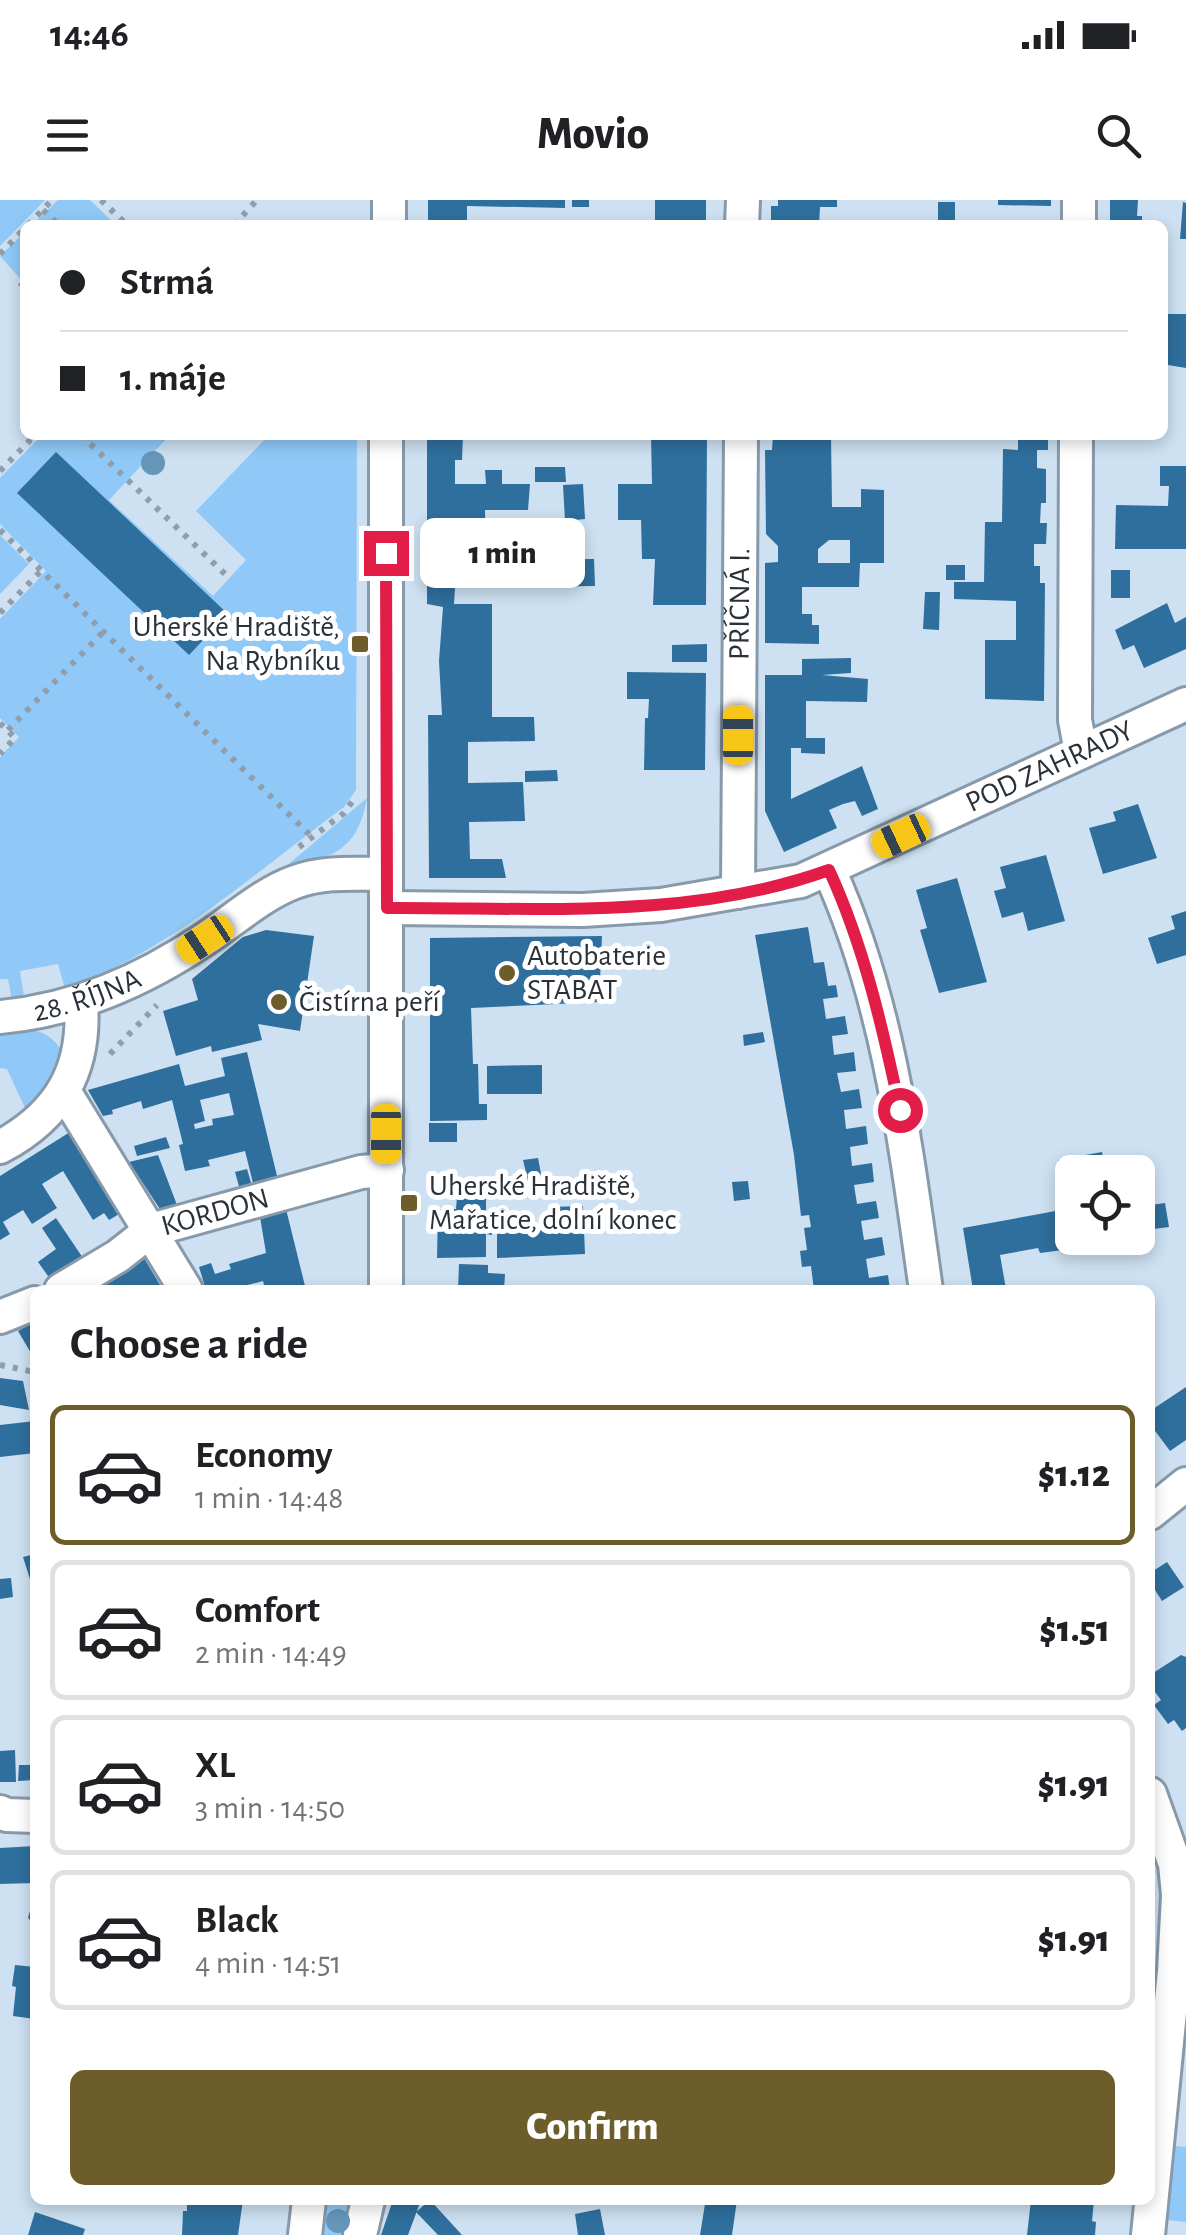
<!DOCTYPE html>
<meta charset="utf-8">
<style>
body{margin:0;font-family:"Alegreya Sans",sans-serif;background:#f6f6f6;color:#202124;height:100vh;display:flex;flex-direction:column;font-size:38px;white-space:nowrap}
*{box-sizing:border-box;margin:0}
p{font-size:32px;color:#757577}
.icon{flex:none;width:55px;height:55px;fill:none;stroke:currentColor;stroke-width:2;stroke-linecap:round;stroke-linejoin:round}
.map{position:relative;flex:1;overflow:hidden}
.details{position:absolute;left:30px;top:1085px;width:1125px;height:920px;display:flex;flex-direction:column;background:#fff;border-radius:15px;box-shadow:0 5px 15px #0003}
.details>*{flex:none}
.top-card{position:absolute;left:20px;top:20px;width:1148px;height:220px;border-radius:15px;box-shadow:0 5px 15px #0003;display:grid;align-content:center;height:220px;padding:0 40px;background:#fff}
.fabs{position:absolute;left:1055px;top:955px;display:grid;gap:20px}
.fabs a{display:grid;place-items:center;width:100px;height:100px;border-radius:15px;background:#fff;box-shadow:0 5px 15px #0003;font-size:50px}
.end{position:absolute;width:45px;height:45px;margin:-22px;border:12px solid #e11d48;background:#fff;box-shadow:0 0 0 5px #fff}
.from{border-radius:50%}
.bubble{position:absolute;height:70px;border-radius:15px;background:#fff;box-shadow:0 5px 15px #0003;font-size:32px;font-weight:800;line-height:70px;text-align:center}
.car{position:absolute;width:30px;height:60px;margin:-30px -15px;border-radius:12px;box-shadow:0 0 8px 2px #0007;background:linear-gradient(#f5c518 24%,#345 0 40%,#f5c518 0 76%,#345 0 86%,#f5c518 0)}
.top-card b{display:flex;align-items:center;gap:35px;height:95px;font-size:38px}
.top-card b+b{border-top:2px solid #e0e0e0}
.top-card i{width:25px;height:25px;background:#202124}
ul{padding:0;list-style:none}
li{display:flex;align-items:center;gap:30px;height:140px;margin:0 20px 15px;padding:0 20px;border:5px solid #e0e0e0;border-radius:15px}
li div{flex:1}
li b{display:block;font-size:38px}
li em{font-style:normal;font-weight:800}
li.active{border-color:#6c5d2b}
li>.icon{width:90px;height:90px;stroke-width:1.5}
h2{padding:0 40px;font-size:45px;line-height:120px}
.primary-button{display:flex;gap:20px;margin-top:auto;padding:20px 40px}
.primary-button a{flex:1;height:115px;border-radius:15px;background:#6c5d2b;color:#fff;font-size:40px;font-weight:800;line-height:115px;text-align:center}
.status{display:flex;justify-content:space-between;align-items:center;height:70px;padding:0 50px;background:#fff;direction:ltr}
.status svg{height:28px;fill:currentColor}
header{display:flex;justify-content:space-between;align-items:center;height:130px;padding:0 40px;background:#fff;font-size:45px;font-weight:800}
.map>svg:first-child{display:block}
.green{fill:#90c9f7}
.building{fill:#2f6f9d;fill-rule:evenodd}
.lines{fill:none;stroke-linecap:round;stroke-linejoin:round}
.minor-casing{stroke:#889aaa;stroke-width:38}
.path{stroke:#8f9eac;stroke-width:6;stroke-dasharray:5 8;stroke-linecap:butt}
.minor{stroke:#fff;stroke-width:32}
.tree{fill:#6697b9}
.route{stroke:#e11d48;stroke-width:12}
.poi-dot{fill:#6c5d2b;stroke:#fff;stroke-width:4}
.labels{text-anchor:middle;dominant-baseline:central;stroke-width:10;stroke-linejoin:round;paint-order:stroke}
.street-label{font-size:30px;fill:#2a3138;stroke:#fff}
.poi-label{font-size:30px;fill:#2a3138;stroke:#fff;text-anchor:start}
</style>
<div class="status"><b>14:46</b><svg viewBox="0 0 49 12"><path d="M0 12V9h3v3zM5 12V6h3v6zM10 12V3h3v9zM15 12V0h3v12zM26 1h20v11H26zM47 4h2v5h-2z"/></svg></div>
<header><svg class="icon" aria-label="menu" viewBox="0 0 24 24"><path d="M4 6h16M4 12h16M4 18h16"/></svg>Movio<svg class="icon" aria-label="search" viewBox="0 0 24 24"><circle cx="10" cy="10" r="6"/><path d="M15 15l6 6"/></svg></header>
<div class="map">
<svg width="1186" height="2035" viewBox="0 0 1186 2035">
<rect width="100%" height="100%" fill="#cde1f2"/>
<path class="green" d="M0,0H45L0,46Z
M58,0H90L116,25H32Z
M25,32V84L0,56Z
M42,235H170L109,300L213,396L246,360L196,311L269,235H357L356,590L344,607C256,672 168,752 65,789L58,764L20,771L24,797L12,800L8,779H0V557L19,537L0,518V419L46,371L0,324V278Z
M0,335L29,364L0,394Z
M367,598C357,652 333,657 284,668Z
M0,829C29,830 45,825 63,852L58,876L29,917L7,869L0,868Z
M1175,1946L1186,1947V2022L1168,2020Z
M326,2000H356L351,2035H322Z"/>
<path class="building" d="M428,0H565V8L467,6V25H428Z
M572,0H589V7H572Z
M655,0H706V25H655Z
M778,0H837V7H820L819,25H771V6H778Z
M998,0H1051V6L998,5Z
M1110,0H1138L1137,16H1142V25H1110Z
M938,2H955V25H938Z
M1183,2L1186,3V39H1180Z
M1162,114H1186V168L1162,164Z
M427,235H463L462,260H455V284H486L485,270H502V284H530L528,310H485L486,360L594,359L595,386L455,388L454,404H492V517H534L535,541L468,542V583L523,582L525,621L469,622L470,659H502L506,678H429L428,515H442L439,461L443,407L427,404Z
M651,235H707L706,405H653L655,359H642L641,320H618V284H652Z
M773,235H831L832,307H861V289L884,290V363H860L859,387H802V414H812V425H819V444L765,443V363L778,362V346L766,334L765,250H772ZM829,340H850V363H818V349Z
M1018,235H1048V250H1037V268L1046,269V303H1041L1040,323H1047L1046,344H1034V366H1040V383H1045L1044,501L985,499V440H1016V401L954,399V382H984L985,322H1002L1003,249L1018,250Z
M56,252L228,414L189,455L17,293Z
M1160,266H1186V349H1115L1116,305L1168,306L1169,286H1160Z
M535,267H565L566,282H535Z
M583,284L585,319L565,321L563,285Z
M946,365H965V380H946Z
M1111,370H1130V398H1111Z
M925,392H940L939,430L923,429Z
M1167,403L1175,423L1186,417V449L1144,468L1134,445L1123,450L1115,430Z
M707,444V462H672V445Z
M851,458V473L822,475L868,479L867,502L806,501V538H825V554L801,553V548H791V599L862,566L878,609L862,616L855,601L843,604L829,610L837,628L784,652L765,611V475H802V459Z
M627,472L706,473L705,570H644L645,518H648L649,499H627Z
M557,570L558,581L525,582V571Z
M1138,604L1157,658L1103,674L1089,628L1116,621L1113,612Z
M1046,655L1065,721L1028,731L1023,712L1002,718L994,691L1006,688L1000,667Z
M957,678L987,782L939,793L920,730L927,728L916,690Z
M1186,711V755L1157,764L1148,738L1175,729L1171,716Z
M808,727L814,763L824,762L828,786L836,785L838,797L823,799L826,819L845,816L848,834L832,836L834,855L854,852L856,871L837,873L841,892L859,889L862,908L844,910L846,929L866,926L868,944L850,947L852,966L872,963L874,982L854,985L857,1004L876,1001L879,1018L861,1021L864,1040L882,1037L885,1055L866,1059L869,1078L888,1075L890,1090H814L811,1066L802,1067L800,1051L807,1050L804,1028L811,1027L809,1015L801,1016L794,955L755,735Z
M266,730L314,736L300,831L258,824L262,840L212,852L211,846L176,856L163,811L198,800L192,779L243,737Z
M602,736L599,802L471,808L473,864H478L479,904H487V920L430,921V738Z
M763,832L765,842L744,846L743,835Z
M247,852L278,980L254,987L245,951L208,960L210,966L185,971L179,945L183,944L172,900L143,909L141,901L112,910L113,914L103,916L88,890L179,864L185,886L225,876L221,858ZM229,893L234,915L212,919L213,925L195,929L194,924L205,921L200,900Z
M542,865V894H487V866Z
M429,923H457V942H429Z
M70,932L119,1014L109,1020L104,1013L93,1020L63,971L42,984L57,1008L32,1024L23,1010L3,1022L10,1034L0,1040V976Z
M166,937L170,948L137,956L134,946Z
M1102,952L1105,972H1072V1000L1066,1001L1058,960Z
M158,955L177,1005L160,1009L129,962Z
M538,958L543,984L529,985L523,960Z
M247,969L252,986L240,990L235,972Z
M748,981L750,999L734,1001L732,982Z
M457,996H486V1022L492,1023V1035L486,1034V1057L437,1058L438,1009H456Z
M1165,1003L1169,1027L1154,1029L1151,1005Z
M285,1005L306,1090H265L263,1081L229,1090H206L199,1067L211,1063L215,1074L231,1069L229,1064L266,1053L259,1011Z
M583,1006L585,1054L497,1058V1031L553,1030L551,1007Z
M1072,1008V1038L1082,1039L1062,1043L1063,1050L1040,1053L1038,1048L1000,1055L1006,1089L973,1090L963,1028Z
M56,1018L85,1061L53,1083L38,1062L56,1049L42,1028Z
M144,1058L163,1090H90Z
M459,1064L488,1065V1073L505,1074L504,1090H458Z
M35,1121V1151L31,1153L18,1131Z
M0,1178L23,1181L29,1210L0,1205Z
M1186,1187V1240L1170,1251L1150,1224V1211Z
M35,1221V1253L0,1257V1225Z
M35,1354V1392H34L23,1357Z
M1167,1362L1184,1387L1162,1401L1150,1382V1373Z
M11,1378L13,1397L0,1399V1379Z
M1181,1455L1186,1457V1528L1182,1531L1174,1520L1168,1524L1154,1505L1161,1500L1150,1485V1475Z
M15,1550L16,1582H0V1551Z
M19,1565H35V1580L18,1581Z
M35,1646V1683L0,1684V1648Z
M34,1697H35V1725L28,1718Z
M15,1765L35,1767V1819L13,1816L16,1787L12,1786Z
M187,2000H243L238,2035H182L183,2011H187Z
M393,2000H421L408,2035H381Z
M430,2000L462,2035H438L416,2012Z
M695,2000H737L732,2035H700L705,2004Z
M1031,2000H1094L1092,2021L1096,2022L1095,2035H1027Z
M600,2009L605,2035H578L575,2014Z
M35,2012L85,2029L83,2035H28Z"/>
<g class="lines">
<defs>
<g id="minor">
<path d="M389,25V0"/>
<path d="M742,25L743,0"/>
<path d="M1079,25V0"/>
<path d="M1076,235L1075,520L1081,552"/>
<path d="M829,670C889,802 906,948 926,1090"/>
<path id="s1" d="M738,692L741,235"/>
<path id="s2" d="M387,708L583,710L661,705L801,681L1186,504"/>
<path id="s3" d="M0,817C76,810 142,781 205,739C234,720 262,694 295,682C324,671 355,674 386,674"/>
<path d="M64,891L186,1090"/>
<path d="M0,947C60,915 86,869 81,802"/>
<path id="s4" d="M61,1090L118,1056L151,1030L361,972L387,970"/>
<path d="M386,1090V235"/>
<path d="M0,1117L35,1103"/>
<path d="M1150,1313L1186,1284"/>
<path d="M0,1612L7,1615L35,1616"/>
<path d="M305,2035L309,2000"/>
<path d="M360,2035L368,2000"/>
<path d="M1148,2035L1174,1771L1178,1695L1175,1664L1150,1594"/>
</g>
</defs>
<use href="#minor" class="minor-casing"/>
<path class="path" d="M101,0L127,25
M43,10L59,25
M28,25L52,0
M234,25L257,0
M0,54L25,28
M25,73L18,81L25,87
M81,235L228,377
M0,271L35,235
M0,330L312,637
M0,413L40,372
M0,523L15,538L0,554
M8,530L102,433
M299,647L344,613L354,599
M110,854L157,805
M0,1165L35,1172"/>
<use href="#minor" class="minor"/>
</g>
<g class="tree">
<circle cx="153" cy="263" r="12"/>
<circle cx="338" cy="2021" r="12"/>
</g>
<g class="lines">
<path class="route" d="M386,353L387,708C535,707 687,721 829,670C864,746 883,829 900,910"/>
</g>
<g class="poi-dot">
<rect x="350" y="434" width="20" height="20" rx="5"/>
<circle cx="507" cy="773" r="10"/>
<circle cx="279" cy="802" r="10"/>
<rect x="399" y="993" width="20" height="20" rx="5"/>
</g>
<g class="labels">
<g class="street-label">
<text stroke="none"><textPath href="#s1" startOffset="288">PŘÍČNÁ I.</textPath></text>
<text stroke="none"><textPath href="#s2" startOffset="690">POD ZAHRADY</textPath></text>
<text stroke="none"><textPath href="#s3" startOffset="90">28. ŘÍJNA</textPath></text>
<text stroke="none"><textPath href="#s4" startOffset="175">KORDON</textPath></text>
</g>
<g class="poi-label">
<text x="340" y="427" text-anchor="end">Uherské Hradiště,<tspan x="340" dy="34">Na Rybníku</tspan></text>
<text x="527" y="756">Autobaterie<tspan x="527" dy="34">STABAT</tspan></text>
<text x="299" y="802">Čistírna peří</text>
<text x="429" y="986">Uherské Hradiště,<tspan x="429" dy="34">Mařatice, dolní konec</tspan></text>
</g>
</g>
</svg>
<div class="fabs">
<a><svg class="icon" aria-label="locate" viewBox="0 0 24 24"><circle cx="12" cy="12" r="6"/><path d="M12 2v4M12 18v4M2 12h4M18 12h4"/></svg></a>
</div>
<i class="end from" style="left:900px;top:910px"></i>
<i class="end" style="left:386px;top:353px"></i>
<div class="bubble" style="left:420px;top:318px;width:165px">1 min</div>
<i class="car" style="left:738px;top:535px;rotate:0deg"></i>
<i class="car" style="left:901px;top:636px;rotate:245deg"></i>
<i class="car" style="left:205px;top:739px;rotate:237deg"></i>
<i class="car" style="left:386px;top:934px;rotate:180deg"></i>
<div class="top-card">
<b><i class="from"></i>Strmá</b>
<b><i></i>1. máje</b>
</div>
<section class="details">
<h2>Choose a ride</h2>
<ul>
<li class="active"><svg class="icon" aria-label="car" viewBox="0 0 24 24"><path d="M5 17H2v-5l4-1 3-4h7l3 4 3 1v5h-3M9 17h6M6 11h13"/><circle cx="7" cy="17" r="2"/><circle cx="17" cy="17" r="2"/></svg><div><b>Economy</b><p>1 min · 14:48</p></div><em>$1.12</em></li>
<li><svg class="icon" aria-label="car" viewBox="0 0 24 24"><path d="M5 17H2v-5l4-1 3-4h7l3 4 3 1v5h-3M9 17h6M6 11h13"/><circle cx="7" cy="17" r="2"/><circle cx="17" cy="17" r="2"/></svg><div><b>Comfort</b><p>2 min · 14:49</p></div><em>$1.51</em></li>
<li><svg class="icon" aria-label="car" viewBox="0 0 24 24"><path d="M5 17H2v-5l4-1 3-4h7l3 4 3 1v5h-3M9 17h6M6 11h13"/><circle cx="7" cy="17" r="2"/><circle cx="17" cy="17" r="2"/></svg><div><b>XL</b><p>3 min · 14:50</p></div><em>$1.91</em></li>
<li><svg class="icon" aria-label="car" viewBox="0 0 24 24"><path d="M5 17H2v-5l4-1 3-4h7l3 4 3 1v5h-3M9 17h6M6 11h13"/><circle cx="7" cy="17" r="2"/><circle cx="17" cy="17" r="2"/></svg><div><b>Black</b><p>4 min · 14:51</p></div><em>$1.91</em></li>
</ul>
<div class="primary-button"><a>Confirm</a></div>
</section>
</div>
